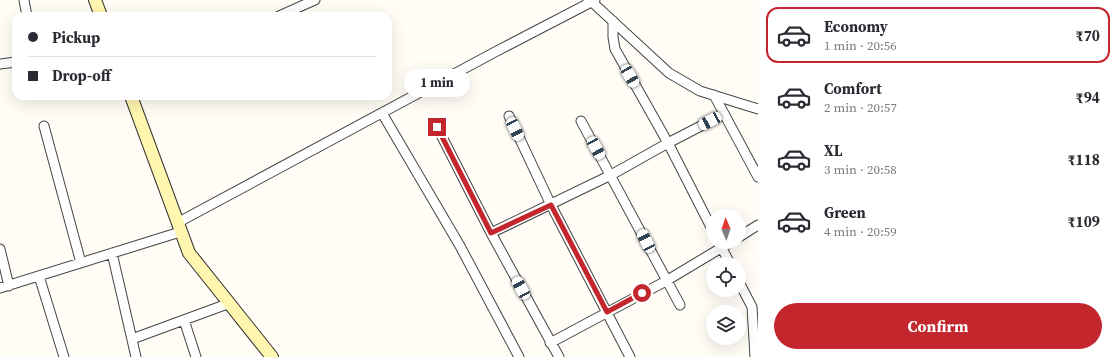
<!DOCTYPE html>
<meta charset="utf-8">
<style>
body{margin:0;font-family:"Source Serif 4",serif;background:#f2f2f3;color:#2b2b33;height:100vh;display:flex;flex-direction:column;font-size:15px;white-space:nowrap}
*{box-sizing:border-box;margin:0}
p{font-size:13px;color:#7c7c81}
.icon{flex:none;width:22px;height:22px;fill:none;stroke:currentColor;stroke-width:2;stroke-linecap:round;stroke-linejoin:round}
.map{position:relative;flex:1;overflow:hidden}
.details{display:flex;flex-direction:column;background:#fff;width:360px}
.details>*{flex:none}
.hud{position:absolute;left:12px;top:12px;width:380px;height:88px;border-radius:12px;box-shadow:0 4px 16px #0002;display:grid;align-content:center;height:88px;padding:0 16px;background:#fff}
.needle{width:26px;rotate:358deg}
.tools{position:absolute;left:706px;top:209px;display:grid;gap:8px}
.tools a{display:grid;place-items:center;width:40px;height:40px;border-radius:50%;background:#fff;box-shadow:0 4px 16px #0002;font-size:20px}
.end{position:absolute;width:18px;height:18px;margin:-9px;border:5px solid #c4262e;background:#fff;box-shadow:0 0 0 2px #fff}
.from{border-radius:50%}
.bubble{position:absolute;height:28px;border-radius:14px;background:#fff;box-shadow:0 4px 16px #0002;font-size:13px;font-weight:700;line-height:28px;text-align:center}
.car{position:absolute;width:12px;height:24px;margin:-12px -6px;border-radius:5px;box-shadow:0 0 3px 1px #0007;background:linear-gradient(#fff 24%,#345 0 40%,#fff 0 76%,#345 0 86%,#fff 0)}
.hud b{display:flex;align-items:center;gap:14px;height:38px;font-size:15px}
.hud b+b{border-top:1px solid #e1e1e2}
.hud i{width:10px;height:10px;background:#2b2b33}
ul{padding:7px 0 0;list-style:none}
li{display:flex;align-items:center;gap:12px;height:56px;margin:0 8px 6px;padding:0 8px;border:2px solid transparent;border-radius:12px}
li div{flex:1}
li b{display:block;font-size:15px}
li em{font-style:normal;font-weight:700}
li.on{border-color:#c4262e}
li>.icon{width:36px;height:36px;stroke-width:1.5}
.button{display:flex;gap:8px;margin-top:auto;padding:8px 16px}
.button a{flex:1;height:46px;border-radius:24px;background:#c4262e;color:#fff;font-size:16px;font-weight:700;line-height:46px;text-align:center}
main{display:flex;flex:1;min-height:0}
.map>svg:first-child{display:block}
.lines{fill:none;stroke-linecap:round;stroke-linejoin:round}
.street-casing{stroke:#444;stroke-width:11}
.secondary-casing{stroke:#333;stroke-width:14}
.street{stroke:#fff;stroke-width:9}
.secondary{stroke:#fff6b0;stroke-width:12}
.route{stroke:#c4262e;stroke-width:5}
</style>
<main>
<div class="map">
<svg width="758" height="357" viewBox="0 0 758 357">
<rect width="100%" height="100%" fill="#fffdf5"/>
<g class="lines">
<defs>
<path id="street" d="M24,0L27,16
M588,0L592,2L669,73L700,91L758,109
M279,16L315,0
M613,21V37L615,49L668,143L713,231
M0,64L16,62
M714,95L758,177
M382,113L460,246L519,357
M509,116L551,205L630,357
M581,121L680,305
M44,126L81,263
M437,127L491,233L559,357
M177,223L495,52L595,0
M491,233L611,175L668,143L724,114
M739,237L758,225
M719,242L730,264
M0,249L9,286
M112,253L136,357
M39,276L64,357
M739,282L752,307L755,357
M0,288L180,232
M184,320L196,357
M132,339L230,303
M550,343L666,281L731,242"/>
<path id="secondary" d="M95,0L101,16
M131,96L189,253L272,357"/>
</defs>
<use href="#street" class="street-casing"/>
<use href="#secondary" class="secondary-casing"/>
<use href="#street" class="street"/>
<use href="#secondary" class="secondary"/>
</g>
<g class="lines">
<path class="route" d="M437,127L491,233L551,205L607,312L642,293"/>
</g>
</svg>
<div class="tools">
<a><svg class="needle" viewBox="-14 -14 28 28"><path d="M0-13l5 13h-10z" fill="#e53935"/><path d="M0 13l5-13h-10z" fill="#7c7c81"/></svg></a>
<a><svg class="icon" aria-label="locate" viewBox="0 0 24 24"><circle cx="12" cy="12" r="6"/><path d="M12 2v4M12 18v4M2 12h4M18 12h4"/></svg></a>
<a><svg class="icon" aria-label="layers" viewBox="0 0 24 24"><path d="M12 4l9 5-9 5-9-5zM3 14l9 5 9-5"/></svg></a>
</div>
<i class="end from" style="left:642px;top:293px"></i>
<i class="end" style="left:437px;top:127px"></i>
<div class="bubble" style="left:404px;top:69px;width:66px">1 min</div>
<i class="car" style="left:630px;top:76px;rotate:150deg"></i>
<i class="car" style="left:710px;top:121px;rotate:242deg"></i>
<i class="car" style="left:515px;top:129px;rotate:154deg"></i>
<i class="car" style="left:596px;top:148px;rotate:151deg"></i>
<i class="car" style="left:646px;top:241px;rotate:333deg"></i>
<i class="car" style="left:521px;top:288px;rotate:331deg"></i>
<div class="hud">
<b><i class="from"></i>Pickup</b>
<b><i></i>Drop-off</b>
</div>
</div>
<section class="details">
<ul>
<li class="on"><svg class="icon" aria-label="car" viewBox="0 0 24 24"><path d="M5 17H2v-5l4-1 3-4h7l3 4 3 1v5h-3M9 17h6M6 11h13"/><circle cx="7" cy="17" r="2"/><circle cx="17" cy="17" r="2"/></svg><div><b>Economy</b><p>1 min · 20:56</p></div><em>₹70</em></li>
<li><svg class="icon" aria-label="car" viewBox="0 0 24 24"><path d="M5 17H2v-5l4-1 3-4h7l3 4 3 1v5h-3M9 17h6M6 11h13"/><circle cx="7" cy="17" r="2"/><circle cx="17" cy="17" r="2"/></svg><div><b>Comfort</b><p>2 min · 20:57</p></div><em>₹94</em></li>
<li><svg class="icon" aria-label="car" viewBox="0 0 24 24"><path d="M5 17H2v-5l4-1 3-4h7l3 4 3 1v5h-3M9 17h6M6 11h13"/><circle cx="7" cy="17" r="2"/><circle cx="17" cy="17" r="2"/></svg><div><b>XL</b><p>3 min · 20:58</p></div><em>₹118</em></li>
<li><svg class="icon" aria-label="car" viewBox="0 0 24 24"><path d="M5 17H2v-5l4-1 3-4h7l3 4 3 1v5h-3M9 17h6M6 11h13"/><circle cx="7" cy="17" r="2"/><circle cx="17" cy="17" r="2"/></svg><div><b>Green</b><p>4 min · 20:59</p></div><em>₹109</em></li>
</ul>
<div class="button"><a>Confirm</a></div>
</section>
</main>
